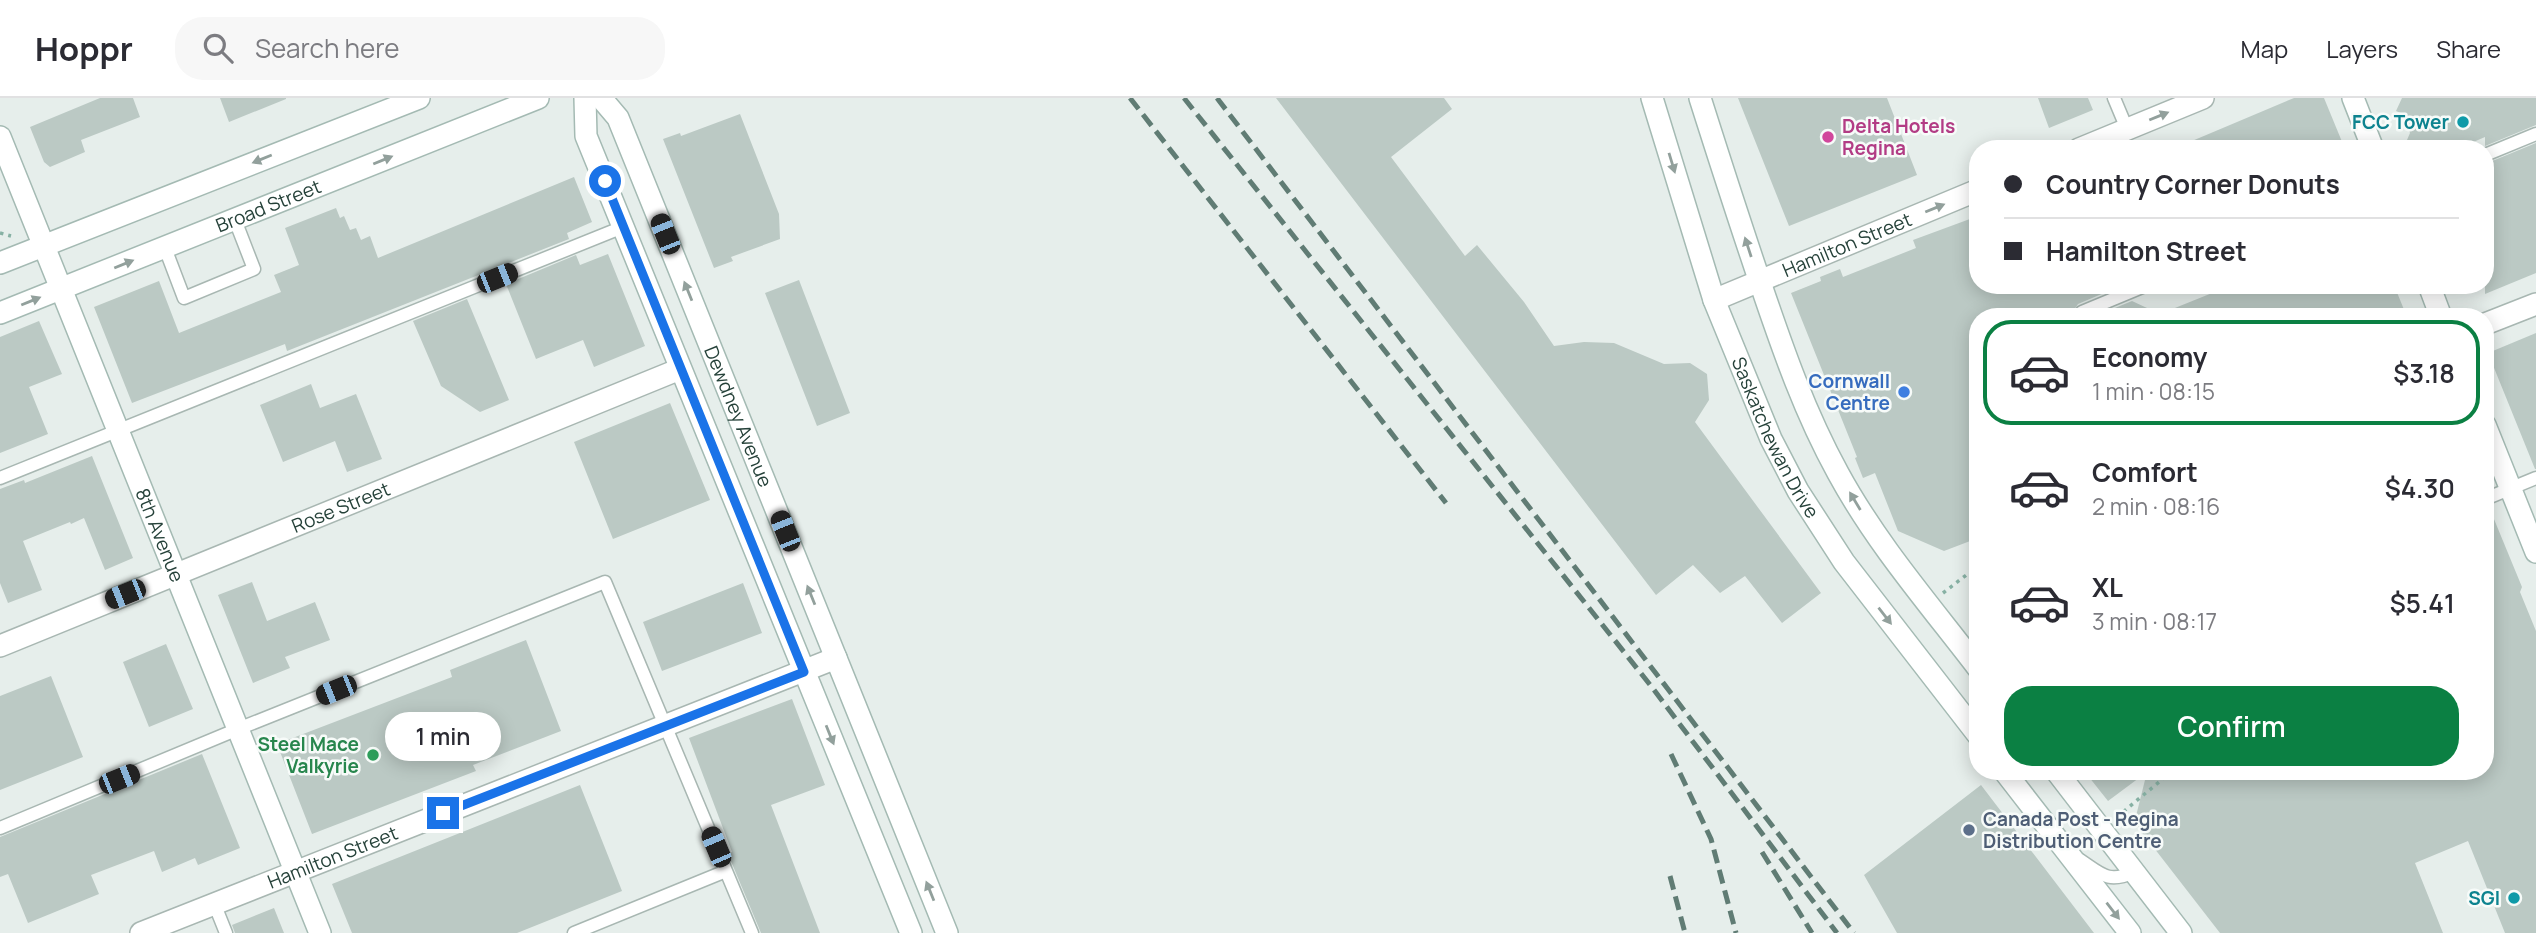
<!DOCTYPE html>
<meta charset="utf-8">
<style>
body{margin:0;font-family:Manrope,sans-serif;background:#f7f7f7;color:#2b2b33;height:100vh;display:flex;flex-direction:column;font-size:26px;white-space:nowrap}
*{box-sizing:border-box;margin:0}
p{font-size:23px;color:#7c7c81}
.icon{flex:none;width:38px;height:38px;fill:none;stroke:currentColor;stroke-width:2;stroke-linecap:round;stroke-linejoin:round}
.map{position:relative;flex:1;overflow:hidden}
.panel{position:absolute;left:1969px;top:210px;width:525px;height:472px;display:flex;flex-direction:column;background:#fff;border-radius:28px;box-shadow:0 4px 18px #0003}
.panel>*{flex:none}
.top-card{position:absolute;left:1969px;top:42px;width:525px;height:154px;border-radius:28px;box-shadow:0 4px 18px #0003;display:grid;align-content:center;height:154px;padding:0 35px;background:#fff}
.end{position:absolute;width:32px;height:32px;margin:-16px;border:9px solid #1a73e8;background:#fff;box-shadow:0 0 0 4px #fff}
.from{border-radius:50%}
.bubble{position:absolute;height:49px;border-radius:24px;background:#fff;box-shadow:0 4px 18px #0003;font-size:23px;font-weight:600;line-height:49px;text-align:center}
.car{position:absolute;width:21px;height:42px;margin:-21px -10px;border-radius:9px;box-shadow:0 0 5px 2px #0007;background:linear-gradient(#222 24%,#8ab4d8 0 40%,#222 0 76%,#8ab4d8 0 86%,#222 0)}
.top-card b{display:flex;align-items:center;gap:24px;height:66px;font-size:26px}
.top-card b+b{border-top:2px solid #e1e1e2}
.top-card i{width:18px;height:18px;background:#2b2b33}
ul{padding:12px 0 0;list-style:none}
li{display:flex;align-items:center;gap:21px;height:105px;margin:0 14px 10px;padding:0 21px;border:4px solid transparent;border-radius:28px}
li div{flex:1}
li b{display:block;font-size:26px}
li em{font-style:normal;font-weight:600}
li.on{border-color:#0b8043}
li>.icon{width:63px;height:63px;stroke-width:1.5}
.button{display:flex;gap:14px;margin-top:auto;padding:14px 35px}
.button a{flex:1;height:80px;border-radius:28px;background:#0b8043;color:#fff;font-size:28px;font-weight:600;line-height:80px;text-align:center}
header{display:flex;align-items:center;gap:42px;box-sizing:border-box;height:98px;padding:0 35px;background:#fff;border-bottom:2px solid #e1e1e2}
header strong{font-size:33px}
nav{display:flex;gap:38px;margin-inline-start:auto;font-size:24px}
.search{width:490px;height:63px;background:#f7f7f7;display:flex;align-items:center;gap:18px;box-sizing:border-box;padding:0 24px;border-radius:28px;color:#7c7c81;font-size:26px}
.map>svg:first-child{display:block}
.building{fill:#bbc9c4}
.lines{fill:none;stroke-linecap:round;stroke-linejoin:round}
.lane-casing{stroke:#a8b7b2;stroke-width:15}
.street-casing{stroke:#a8b7b2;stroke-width:24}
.secondary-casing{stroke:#a4bab3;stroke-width:24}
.path{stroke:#87b1a4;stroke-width:3.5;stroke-dasharray:3.5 5;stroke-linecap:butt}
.lane{stroke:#fff;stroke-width:12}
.street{stroke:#fff;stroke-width:21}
.secondary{stroke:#fff;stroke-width:21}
.rail{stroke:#607c74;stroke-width:5;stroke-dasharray:14 7;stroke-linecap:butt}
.oneway{fill:#92a09c}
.route{stroke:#1a73e8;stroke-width:9}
.culture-dot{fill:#0f9aa8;stroke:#f7fbf9;stroke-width:2.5}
.hotel-dot{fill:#d1479c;stroke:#f7fbf9;stroke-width:2.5}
.shop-dot{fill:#3f7fe0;stroke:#f7fbf9;stroke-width:2.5}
.leisure-dot{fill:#2e9e5b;stroke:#f7fbf9;stroke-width:2.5}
.service-dot{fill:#5c6f8a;stroke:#f7fbf9;stroke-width:2.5}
.labels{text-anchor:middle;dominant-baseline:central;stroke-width:5;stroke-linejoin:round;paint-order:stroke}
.culture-label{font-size:19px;font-weight:bold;fill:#0d838f;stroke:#f7fbf9;text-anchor:end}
.hotel-label{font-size:19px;font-weight:bold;fill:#b23c85;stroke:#f7fbf9;text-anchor:start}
.street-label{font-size:19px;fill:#254139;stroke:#f7fbf9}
.shop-label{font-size:19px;font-weight:bold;fill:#366cbe;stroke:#f7fbf9;text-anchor:end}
.leisure-label{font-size:19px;font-weight:bold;fill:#27864d;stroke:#f7fbf9;text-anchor:end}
.service-label{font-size:19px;font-weight:bold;fill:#4e5e75;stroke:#f7fbf9;text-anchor:start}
</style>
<header>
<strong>Hoppr</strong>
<div class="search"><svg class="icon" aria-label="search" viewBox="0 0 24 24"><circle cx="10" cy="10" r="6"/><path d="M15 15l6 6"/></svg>Search here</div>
<nav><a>Map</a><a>Layers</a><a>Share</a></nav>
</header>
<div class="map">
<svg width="2536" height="835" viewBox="0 0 2536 835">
<rect width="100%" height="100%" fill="#e6eeeb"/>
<path class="building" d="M100,0H133L140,19L81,42L85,54L50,69L44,64L30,29Z
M220,0H286V1L229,24Z
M1276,0H1444L1452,11L1391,59L1465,158L1477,147L1524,204L1554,248L1584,244L1614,245L1664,266L1690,265L1707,276L1709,302L1695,324L1821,495L1782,525L1745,478L1720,495L1693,467L1656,497Z
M1738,0H1887L1917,77L1789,128Z
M2038,0H2088L2093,12L2049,30Z
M2294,0H2324L2345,51H2173Z
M2402,0H2536V27L2485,48V39L2457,51H2410L2407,42L2410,35L2403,16L2396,13Z
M740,16L779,116L780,141L731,159L733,163L714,170L663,41L680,35L681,38Z
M2536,45V175L2485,196V66Z
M574,79L592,124L567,135L569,141L287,253L285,246L132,305L94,209L159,183L179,235L281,194L274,177L299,167L285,130L336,110L340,120L344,118L350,132L356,130L361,142L370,138L378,160Z
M1978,118V187H2100L2111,192L2078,206L2074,212L2075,219H1978V440L1944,453L1898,433L1875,375L1863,380L1855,360L1857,359L1791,195L1821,183L1820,179L1840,171L1843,179L1916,150L1913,142Z
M608,156L645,248L594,269L583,242L536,261L506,186L576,157L580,167Z
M799,182L850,315L817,328L765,195Z
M2232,187H2394L2407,219H2093L2132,203L2160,216Z
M467,201L509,302L480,314L441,288L413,223Z
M39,223L62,276L29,289L48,336L0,355V239Z
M2536,235V371H2535L2488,255Z
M311,286L320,310L356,296L382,361L347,374L335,343L283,364L260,307Z
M670,305L710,402L613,441L574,344Z
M92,358L133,460L105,472L84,420L71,426L70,424L23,443L42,492L8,505L0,485V391L24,382L25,385Z
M2489,409L2522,489L2520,494L2536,533V835H2505L2468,743L2415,765L2443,835H2220L2137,728L2136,718L2147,674H2485V410Z
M252,484L267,523L315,504L330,542L285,559L290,570L253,585L218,497Z
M743,485L762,535L662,573L643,524Z
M526,542L561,633L473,667L476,673L312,736L277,646L452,579L450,572Z
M166,546L193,611L149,629L123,564Z
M51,578L83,659L0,692V598Z
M792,601L825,687L771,707L820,835H761L728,756L732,754L689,640Z
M202,656L240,750L198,767L195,760L162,774L154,753L91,777L99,796L28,825L8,776L0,779V739Z
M2085,674H2147L2108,703Z
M580,687L622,793L517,835H352L332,786Z
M1981,687L2094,835H1897L1864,777Z
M274,810L284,835H235L232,827Z"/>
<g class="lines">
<defs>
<path id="lane" d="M2114,0L2127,31
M2485,57L2536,36
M165,150L184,200L254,171L235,122
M2082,214L2147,187
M0,380L623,129
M2485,401L2536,380
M0,730L238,631L605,484L752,835
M2080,762C2101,776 2108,786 2134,774
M214,805L226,835
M574,835L726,773"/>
<g id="street">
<path d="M2079,51L2203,0"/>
<path id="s1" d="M1714,202L1978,92"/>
<path d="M2485,226L2536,206"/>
<path id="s2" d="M0,548L680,271"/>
<path id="s3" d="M141,835L836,560"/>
</g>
<g id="secondary">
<path d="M585,0L586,38L911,835"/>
<path id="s4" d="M601,0L618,20L947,835"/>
<path id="s5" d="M1652,0L1714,202L1771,341L1798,393L1844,464L1978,637"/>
<path d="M1700,0C1720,63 1740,125 1761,187C1783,252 1805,315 1838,375C1876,445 1929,506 1978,570"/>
<path d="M2353,0L2373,51"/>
<path id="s6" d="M0,39L320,835"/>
<path d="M0,165L419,0"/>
<path d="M2429,187L2441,219"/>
<path id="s7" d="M0,215L538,0"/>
<path d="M2485,327L2536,454"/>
<path d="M2005,674L2130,835"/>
<path d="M2057,674L2181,835"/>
</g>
</defs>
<use href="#lane" class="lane-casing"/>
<use href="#street" class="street-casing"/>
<use href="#secondary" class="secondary-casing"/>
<path class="path" d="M0,135L11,138
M1943,495L1978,468
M2117,719L2171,674"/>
<use href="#lane" class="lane"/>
<use href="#street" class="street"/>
<use href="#secondary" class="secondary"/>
<path class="rail" d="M1130,0L1446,405
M1184,0L1651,588L1837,835
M1217,0L1854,835
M1671,656L1711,741L1736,835
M1762,754L1812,835
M1670,778L1685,835"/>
</g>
<defs><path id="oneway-solid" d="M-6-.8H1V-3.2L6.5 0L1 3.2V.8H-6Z" transform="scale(1.75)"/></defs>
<g class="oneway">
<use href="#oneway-solid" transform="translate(2159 18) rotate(-22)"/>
<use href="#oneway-solid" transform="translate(262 61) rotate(158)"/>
<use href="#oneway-solid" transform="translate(383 62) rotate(-22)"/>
<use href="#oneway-solid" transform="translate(1672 65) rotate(73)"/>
<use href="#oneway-solid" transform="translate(1935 110) rotate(-22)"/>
<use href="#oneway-solid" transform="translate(1748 149) rotate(-108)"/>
<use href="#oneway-solid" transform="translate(124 166) rotate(-22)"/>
<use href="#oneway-solid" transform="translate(688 193) rotate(-112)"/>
<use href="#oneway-solid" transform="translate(31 203) rotate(-22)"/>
<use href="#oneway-solid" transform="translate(1855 403) rotate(-121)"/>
<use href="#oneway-solid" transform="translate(811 497) rotate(-112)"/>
<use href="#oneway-solid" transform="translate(1885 518) rotate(52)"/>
<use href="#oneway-solid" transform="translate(830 637) rotate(68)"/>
<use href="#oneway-solid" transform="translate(930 793) rotate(-112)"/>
<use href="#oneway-solid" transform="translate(2113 813) rotate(52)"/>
</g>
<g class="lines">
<path class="route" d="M443,715L804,574L605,83"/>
</g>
<g class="culture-dot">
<circle cx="2463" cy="24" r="7"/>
<circle cx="2514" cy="800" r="7"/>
</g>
<circle class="hotel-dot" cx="1828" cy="39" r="7"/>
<circle class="shop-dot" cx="1904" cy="294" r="7"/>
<circle class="leisure-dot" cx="373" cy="657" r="7"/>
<circle class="service-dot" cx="1969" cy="732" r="7"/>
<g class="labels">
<g class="culture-label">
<text x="2449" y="24">FCC Tower</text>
<text x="2500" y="800">SGI</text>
</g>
<g class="hotel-label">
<text x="1842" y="28">Delta Hotels<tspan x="1842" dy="22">Regina</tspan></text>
</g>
<g class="street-label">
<text stroke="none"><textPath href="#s7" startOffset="289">Broad Street</textPath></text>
<text stroke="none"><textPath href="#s1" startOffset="144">Hamilton Street</textPath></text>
<text stroke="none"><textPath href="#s4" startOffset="348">Dewdney Avenue</textPath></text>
<text stroke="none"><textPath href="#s5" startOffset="362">Saskatchewan Drive</textPath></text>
<text stroke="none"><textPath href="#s2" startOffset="368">Rose Street</textPath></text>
<text stroke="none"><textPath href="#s6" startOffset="429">8th Avenue</textPath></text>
<text stroke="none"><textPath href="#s3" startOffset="206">Hamilton Street</textPath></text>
</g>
<g class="shop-label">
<text x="1890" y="283">Cornwall<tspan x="1890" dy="22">Centre</tspan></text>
</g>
<g class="leisure-label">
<text x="359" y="646">Steel Mace<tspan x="359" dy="22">Valkyrie</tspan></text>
</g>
<g class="service-label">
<text x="1983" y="721">Canada Post - Regina<tspan x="1983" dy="22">Distribution Centre</tspan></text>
</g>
</g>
</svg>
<i class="end from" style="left:605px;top:83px"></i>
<i class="end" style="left:443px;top:715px"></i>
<div class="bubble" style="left:385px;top:614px;width:116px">1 min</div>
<i class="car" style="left:665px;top:136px;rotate:338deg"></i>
<i class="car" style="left:497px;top:180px;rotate:68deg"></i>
<i class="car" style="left:785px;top:433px;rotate:338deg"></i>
<i class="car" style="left:125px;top:496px;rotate:248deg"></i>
<i class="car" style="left:336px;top:592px;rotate:248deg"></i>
<i class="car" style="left:119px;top:681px;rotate:68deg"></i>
<i class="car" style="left:716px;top:749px;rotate:337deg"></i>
<div class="top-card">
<b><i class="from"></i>Country Corner Donuts</b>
<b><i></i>Hamilton Street</b>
</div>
<section class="panel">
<ul>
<li class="on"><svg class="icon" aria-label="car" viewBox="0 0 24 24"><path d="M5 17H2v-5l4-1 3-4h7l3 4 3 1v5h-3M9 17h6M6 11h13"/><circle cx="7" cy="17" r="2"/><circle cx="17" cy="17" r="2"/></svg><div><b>Economy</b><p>1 min · 08:15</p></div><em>$3.18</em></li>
<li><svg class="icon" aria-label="car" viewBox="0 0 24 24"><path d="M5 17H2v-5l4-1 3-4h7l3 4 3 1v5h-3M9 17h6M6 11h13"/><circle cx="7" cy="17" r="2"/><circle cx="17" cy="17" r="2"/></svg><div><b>Comfort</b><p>2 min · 08:16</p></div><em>$4.30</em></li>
<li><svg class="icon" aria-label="car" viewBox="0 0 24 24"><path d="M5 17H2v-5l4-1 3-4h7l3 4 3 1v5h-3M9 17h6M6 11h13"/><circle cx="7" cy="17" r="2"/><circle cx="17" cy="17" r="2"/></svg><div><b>XL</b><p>3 min · 08:17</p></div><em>$5.41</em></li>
</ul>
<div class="button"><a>Confirm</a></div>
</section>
</div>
